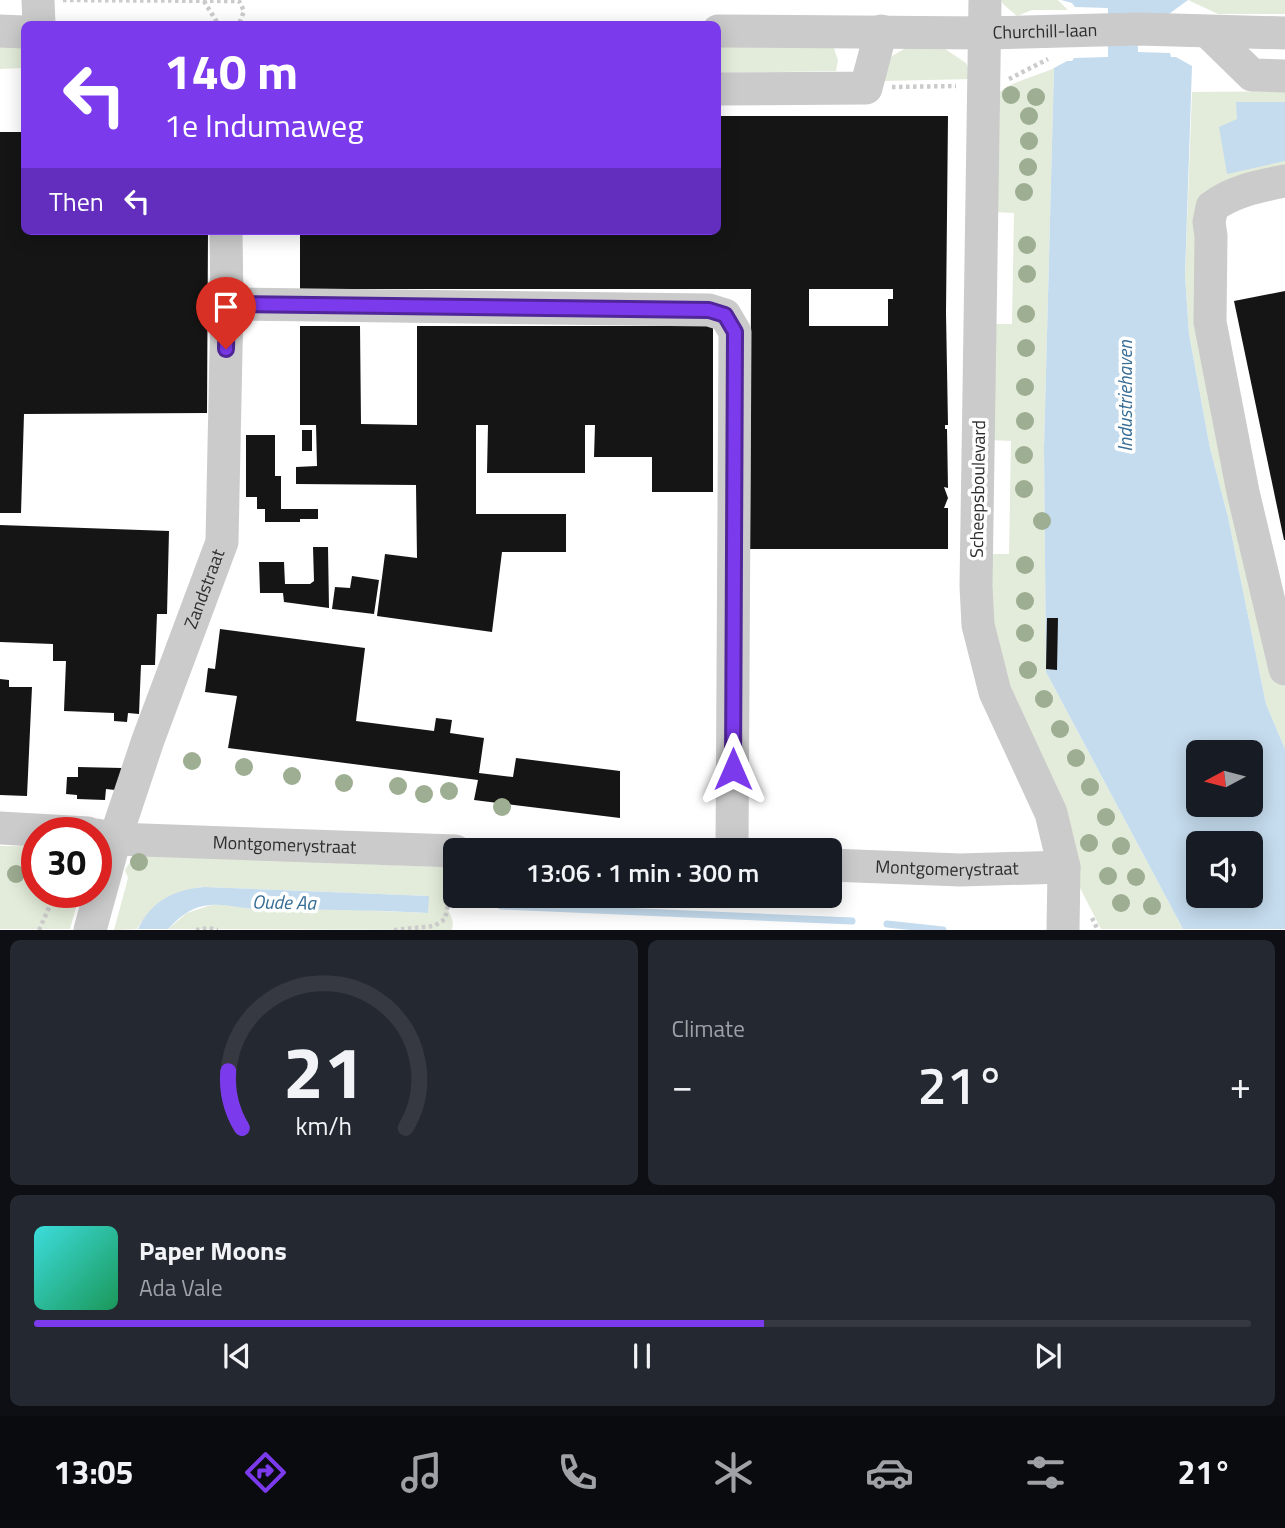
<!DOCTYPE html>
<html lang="en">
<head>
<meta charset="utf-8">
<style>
	body { margin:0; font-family:"Titillium Web",sans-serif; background:#242831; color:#f1f3f6; height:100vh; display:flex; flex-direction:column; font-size:26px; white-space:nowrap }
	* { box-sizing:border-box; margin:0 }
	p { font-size:23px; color:#9ea1a6 }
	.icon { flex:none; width:38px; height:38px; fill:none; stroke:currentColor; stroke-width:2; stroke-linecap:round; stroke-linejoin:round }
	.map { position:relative; height:930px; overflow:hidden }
	.sheet { display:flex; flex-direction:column; gap:10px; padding:10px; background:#0d0f14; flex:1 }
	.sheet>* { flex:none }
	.hud { position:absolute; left:21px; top:21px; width:700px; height:214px; border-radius:10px; box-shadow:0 4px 18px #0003; background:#7c3aed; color:#fff; overflow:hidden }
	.needle { width:46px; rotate:263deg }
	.controls { position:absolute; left:1186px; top:740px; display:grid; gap:14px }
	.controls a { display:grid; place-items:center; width:77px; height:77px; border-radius:10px; background:#171b24; box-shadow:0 4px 18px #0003; font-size:35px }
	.speed { position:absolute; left:21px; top:817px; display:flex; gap:14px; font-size:35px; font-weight:700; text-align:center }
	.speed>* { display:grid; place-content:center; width:91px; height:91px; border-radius:50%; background:#171b24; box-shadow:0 4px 18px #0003; line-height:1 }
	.speed .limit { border:10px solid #d22; background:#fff; color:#111 }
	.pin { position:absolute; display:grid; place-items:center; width:60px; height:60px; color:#fff; margin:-72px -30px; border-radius:50% 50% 50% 0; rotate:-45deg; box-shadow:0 0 7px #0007 }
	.pin .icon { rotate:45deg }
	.me { position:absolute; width:77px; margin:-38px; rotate:0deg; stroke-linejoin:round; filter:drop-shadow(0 0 5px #0008) }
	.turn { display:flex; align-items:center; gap:24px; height:147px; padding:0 28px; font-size:32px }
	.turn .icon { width:91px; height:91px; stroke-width:2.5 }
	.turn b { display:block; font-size:49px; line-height:60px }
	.then { display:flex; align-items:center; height:66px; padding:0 28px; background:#0003; gap:14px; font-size:26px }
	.big { font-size:52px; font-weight:600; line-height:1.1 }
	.sheet .widget { flex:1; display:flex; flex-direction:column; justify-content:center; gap:10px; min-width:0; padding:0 24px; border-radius:10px; background:#242831 }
	.sheet .dial { align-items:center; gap:0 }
	.dial svg { height:182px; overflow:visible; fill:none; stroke:#363941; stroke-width:7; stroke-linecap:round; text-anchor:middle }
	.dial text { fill:#f1f3f6; stroke:none }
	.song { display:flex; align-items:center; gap:21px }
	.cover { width:84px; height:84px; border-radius:10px; background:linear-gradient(135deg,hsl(180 70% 55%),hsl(150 70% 35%)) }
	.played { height:7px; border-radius:4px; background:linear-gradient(90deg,#7c3aed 60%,#363941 60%) }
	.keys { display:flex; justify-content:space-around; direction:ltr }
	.heat { display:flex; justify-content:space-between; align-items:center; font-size:38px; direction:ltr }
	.sheet .tiles { flex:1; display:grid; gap:10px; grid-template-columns:1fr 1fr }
	.widget:last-child { grid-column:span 2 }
	.trip { position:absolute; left:443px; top:838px; width:399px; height:70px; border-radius:10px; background:#171b24; box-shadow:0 4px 18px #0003; font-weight:600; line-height:70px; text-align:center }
	.menu { display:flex; height:112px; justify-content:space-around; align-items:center; background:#090b0e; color:#9ea1a6 }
	.menu .icon { width:49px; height:49px }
	.menu .selected { color:#7c3aed }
	.menu b { font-size:32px; color:#f1f3f6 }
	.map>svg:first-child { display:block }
</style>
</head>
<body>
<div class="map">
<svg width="1285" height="930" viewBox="0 0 1285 930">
	<rect width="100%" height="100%" fill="#fff"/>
	<g fill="#e3ecda">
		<polygon points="1001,0 1058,0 1068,10 1032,10 1017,16 1003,4"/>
		<polygon points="1188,0 1285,0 1285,14 1218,14"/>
		<polygon points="916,42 936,43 966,63 973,79 883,81 879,76 892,56"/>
		<polygon points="718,43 832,43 838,60 836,71 718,73"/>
		<polygon points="0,45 24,45 24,68 0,69"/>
		<path d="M1054,68L1044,447L1046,672L1183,929H1101L1074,876L996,659L987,554H1009L1011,441L989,440L990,324H1012L1014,213L993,212L995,97C1006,82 1036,77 1054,68Z"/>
		<polygon points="1285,91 1285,167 1233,181 1204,331 1285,688 1285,749 1266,704 1228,517 1210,448 1189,334 1185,276 1192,92"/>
		<polygon points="0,846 37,846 37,892 80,893 70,929 0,929"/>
		<path d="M135,855L443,867C446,879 442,892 445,902C448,914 455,917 452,930L168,929L187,913L211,905L226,904L251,909L312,908L428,913V896L204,887C182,889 147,910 137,929L114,930L128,878L125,870Z"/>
	</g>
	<g fill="#c5dcee" fill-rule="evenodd">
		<path d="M1061,0H1188L1169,14H1137L1138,52L1170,53L1171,57H1176L1192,66L1185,276L1189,334L1210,448L1228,517L1266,704L1285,749V929H1183L1046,672L1044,447L1054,68L1067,61H1072L1074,58L1108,57V8L1075,7L1072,3ZM1199,752H1251V805H1199ZM1199,844H1251V896H1199Z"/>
		<polygon points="1236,102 1285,102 1285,161 1227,174 1219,127 1237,119"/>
		<path d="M205,887L429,896L428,913C371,910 314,909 256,909C238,908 222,902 203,906C188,909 178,919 168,929H138C151,901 175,889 205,887Z"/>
	</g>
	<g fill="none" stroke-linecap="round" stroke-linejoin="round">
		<g stroke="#c5dcee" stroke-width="7">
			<polyline points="501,906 852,921"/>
			<polyline points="887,924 943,930"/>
		</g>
	</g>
	<g fill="#151515" fill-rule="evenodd">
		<path d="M718,116H948L946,313L948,425H945V429H947L948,488L944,487L948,498L944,508H948V549H750L751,289H300V231H718ZM809,289H893V299H888V326H809Z"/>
		<polygon points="0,132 24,132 24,231 208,231 207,413 24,414 21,513 0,513"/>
		<polygon points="1285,291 1285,540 1284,540 1234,301"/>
		<polygon points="300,326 360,326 361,424 417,425 417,326 713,326 713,492 652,492 652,457 594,457 595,425 585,425 585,473 487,473 488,425 476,425 476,514 566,514 566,552 502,552 492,632 377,616 385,554 417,558 416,485 296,484 296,467 317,466 316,425 300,425"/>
		<rect x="302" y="430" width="10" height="21"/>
		<polygon points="246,435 275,435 275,476 281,476 281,509 318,509 318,519 300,519 300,522 265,522 265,509 257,509 257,497 246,497"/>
		<polygon points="0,525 169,531 167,614 157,614 155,665 141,665 139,714 128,713 127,722 114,721 114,713 64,711 66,661 53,661 53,644 0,642"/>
		<polygon points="313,547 328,547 329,608 284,602 283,593 260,593 259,562 284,562 285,584 310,584 314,581"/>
		<polygon points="352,576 379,580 374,614 332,609 335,587 350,588"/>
		<polygon points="1047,618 1058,618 1057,670 1046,669"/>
		<polygon points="220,629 365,648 356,721 434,731 436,718 452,720 450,733 484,738 479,773 513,777 516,758 620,771 620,818 474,800 478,780 228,748 237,696 205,692 208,668 215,669"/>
		<polygon points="0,679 9,680 9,687 32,687 27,796 0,795"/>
		<polygon points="78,767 122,768 115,790 106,789 105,800 77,799 77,795 66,794 67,777 78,777"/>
	</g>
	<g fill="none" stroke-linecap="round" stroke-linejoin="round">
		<g stroke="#cbcbcb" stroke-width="4.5" stroke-dasharray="3.5 3.5" stroke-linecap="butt">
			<polyline points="63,0 239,1 244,11 239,24"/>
			<polyline points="204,1 218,24"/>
			<polyline points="1009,79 1048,59"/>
			<polyline points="892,87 956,86"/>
			<polyline points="1092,918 1098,930"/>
			<polyline points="39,930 56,892"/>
			<polyline points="196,930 208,928 218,930"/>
			<polyline points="394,930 434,926 445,919 454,876"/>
		</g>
		<g stroke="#cbcbcb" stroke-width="33">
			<polyline points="38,0 39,24"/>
			<polyline points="985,0 976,586 978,625 995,692 1051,813 1064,867 1063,930"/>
			<polyline points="0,31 24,32"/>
			<path id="s1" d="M718,31L985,33L1138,29L1285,33"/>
			<polyline points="1208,32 1252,75 1285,76"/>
			<polyline points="718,89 866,88 881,31"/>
			<path d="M1285,181C1260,186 1232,191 1212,207L1209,222L1211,236L1210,322L1243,492L1285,669"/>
			<polyline points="227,304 709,310 725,315 735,332 732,850"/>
			<polyline points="0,828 88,833"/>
			<path id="s2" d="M96,835L115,839L455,851"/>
			<path id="s3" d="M830,865L960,870L1064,867"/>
			<path id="s4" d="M90,930L115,839L148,740L222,542L227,304L226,231"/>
		</g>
	</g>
	<g fill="#9eae92">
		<circle cx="1011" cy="95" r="9"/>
		<circle cx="1036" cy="97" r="9"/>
		<circle cx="1029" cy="116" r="9"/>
		<circle cx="1029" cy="141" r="9"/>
		<circle cx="1028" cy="167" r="9"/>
		<circle cx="1024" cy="192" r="9"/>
		<circle cx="1027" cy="245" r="9"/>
		<circle cx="1027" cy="274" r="9"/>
		<circle cx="1026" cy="314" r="9"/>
		<circle cx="1026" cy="348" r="9"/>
		<circle cx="1025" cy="387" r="9"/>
		<circle cx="1025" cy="421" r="9"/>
		<circle cx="1024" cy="455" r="9"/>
		<circle cx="1024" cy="489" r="9"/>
		<circle cx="1042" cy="521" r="9"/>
		<circle cx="1025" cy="565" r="9"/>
		<circle cx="1025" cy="601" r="9"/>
		<circle cx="1025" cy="633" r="9"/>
		<circle cx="1028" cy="670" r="9"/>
		<circle cx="1044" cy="699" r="9"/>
		<circle cx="1060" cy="729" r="9"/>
		<circle cx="1076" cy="758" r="9"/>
		<circle cx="192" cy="761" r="9"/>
		<circle cx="244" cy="767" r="9"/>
		<circle cx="292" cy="776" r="9"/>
		<circle cx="344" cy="783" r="9"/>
		<circle cx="398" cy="786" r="9"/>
		<circle cx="1090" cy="787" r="9"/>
		<circle cx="449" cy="791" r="9"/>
		<circle cx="424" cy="794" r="9"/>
		<circle cx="502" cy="807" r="9"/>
		<circle cx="1106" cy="817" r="9"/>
		<circle cx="1089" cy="843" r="9"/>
		<circle cx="1121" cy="846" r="9"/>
		<circle cx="139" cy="862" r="9"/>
		<circle cx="16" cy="874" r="9"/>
		<circle cx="1108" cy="876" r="9"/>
		<circle cx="1136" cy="877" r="9"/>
		<circle cx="1121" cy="903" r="9"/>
		<circle cx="1152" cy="906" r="9"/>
	</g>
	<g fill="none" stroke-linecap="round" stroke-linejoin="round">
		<g stroke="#51269a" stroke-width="18">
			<polyline id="route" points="226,349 227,304 709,310 725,315 735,332 733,769"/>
		</g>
		<use href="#route" stroke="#7c3aed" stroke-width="12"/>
	</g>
	<g text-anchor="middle" stroke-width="7" stroke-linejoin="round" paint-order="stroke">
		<g font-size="18" fill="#2e2e2e" stroke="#fff">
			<text dy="6" stroke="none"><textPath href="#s1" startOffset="327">Churchill-laan</textPath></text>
			<text transform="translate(978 489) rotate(-89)" y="6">Scheepsboulevard</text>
			<text dy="6" stroke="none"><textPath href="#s4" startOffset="360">Zandstraat</textPath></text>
			<text dy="6" stroke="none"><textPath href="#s2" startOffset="189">Montgomerystraat</textPath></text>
			<text dy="6" stroke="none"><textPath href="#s3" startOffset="117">Montgomerystraat</textPath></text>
		</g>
		<g font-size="19" font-style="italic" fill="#366d95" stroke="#fff">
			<text transform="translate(1125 396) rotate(-90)" y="7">Industriehaven</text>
			<text transform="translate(284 902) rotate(1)" y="7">Oude Aa</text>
		</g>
	</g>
</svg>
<div class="controls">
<a><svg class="needle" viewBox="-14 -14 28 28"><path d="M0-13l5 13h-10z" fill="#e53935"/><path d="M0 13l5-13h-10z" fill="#9ea1a6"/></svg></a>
<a><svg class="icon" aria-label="sound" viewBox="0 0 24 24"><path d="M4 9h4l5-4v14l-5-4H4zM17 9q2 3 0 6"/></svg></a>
</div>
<div class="speed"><div class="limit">30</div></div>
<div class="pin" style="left:226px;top:349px;background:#d93025"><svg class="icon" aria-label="arrive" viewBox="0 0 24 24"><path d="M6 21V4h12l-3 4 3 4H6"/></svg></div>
<svg class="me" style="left:733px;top:769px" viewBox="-20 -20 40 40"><path d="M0-17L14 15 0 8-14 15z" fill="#7c3aed" stroke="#fff" stroke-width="4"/></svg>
<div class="trip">13:06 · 1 min · 300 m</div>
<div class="hud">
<div class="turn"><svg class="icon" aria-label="left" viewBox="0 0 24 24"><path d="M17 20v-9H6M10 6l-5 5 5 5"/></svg><div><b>140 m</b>1e Indumaweg</div></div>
<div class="then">Then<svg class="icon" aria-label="left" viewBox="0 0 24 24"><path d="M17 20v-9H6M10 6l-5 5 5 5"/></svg></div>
</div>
</div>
<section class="sheet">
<div class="tiles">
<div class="widget dial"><svg viewBox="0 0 100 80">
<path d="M14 69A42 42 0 1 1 86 69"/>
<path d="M14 69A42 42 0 0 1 8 44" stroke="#7c3aed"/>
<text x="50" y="56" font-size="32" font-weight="700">21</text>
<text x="50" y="72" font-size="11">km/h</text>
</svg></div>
<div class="widget"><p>Climate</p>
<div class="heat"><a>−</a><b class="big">21°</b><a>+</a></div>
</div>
<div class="widget">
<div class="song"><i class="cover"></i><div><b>Paper Moons</b><p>Ada Vale</p></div></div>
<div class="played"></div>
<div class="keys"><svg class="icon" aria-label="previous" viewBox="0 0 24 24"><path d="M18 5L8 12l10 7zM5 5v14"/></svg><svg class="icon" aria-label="pause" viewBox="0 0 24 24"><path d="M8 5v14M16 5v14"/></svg><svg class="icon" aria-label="next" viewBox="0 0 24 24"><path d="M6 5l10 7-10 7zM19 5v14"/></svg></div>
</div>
</div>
</section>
<nav class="menu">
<b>13:05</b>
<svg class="icon selected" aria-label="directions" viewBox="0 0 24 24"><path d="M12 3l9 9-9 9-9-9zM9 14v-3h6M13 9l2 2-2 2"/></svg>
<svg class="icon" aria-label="music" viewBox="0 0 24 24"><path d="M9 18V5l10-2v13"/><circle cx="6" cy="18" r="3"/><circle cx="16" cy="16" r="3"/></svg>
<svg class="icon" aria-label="phone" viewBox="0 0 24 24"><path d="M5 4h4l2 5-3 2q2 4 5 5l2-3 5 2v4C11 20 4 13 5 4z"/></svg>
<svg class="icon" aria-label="climate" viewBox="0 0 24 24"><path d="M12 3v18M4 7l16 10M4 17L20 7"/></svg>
<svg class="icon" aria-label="car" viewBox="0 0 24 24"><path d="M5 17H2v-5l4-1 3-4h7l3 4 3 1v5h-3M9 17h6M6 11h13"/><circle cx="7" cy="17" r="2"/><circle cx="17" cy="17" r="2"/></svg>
<svg class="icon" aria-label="filters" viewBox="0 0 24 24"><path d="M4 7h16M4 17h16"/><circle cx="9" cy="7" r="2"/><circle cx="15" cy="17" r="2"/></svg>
<b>21°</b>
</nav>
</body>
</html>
